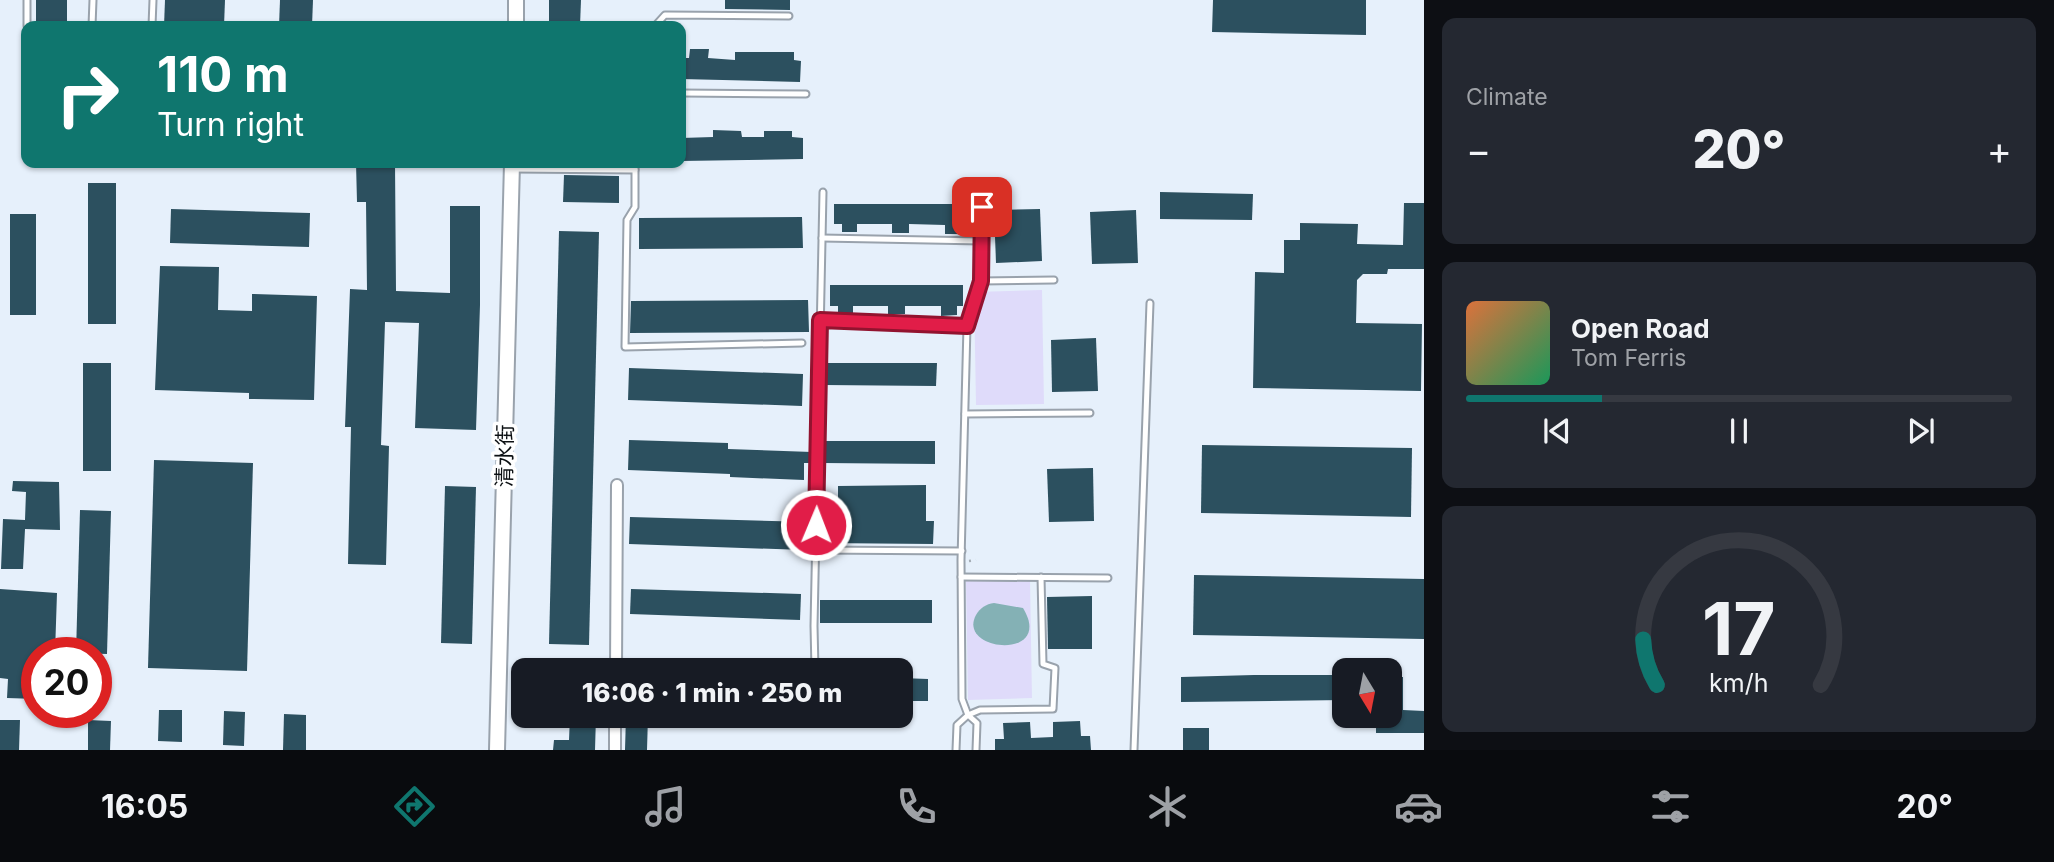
<!DOCTYPE html>
<html lang="en">
<head>
<meta charset="utf-8">
<style>
	body { margin:0; font-family:Inter,"Noto Sans SC",sans-serif; background:#242831; color:#f1f3f6; height:100vh; display:flex; flex-direction:column; font-size:26px; white-space:nowrap }
	* { box-sizing:border-box; margin:0 }
	p { font-size:23px; color:#9ea1a6 }
	.icon { flex:none; width:38px; height:38px; fill:none; stroke:currentColor; stroke-width:2; stroke-linecap:round; stroke-linejoin:round }
	.map { position:relative; flex:1; overflow:hidden }
	.panel { display:flex; flex-direction:column; gap:18px; padding:18px; background:#0d0f14; width:630px }
	.panel>* { flex:none }
	.banner { position:absolute; left:21px; top:21px; width:665px; height:147px; border-radius:14px; box-shadow:0 2px 5px #0004; background:#0f766e; color:#fff; overflow:hidden }
	.needle { width:46px; rotate:170deg }
	.controls { position:absolute; left:1332px; top:658px; display:grid; gap:14px }
	.controls a { display:grid; place-items:center; width:70px; height:70px; border-radius:14px; background:#171b24; box-shadow:0 2px 5px #0004; font-size:35px }
	.speed { position:absolute; left:21px; top:637px; display:flex; gap:14px; font-size:35px; font-weight:700; text-align:center }
	.speed>* { display:grid; place-content:center; width:91px; height:91px; border-radius:50%; background:#171b24; box-shadow:0 2px 5px #0004; line-height:1 }
	.speed .limit { border:10px solid #d22; background:#fff; color:#111 }
	.pin { position:absolute; display:grid; place-items:center; width:60px; height:60px; color:#fff; margin:-30px; border-radius:14px; box-shadow:0 4px 10px #0006 }
	.me { position:absolute; width:77px; margin:-38px; rotate:1deg; stroke-linejoin:round; filter:drop-shadow(0 0 5px #0008) }
	.turn { display:flex; align-items:center; gap:24px; height:147px; padding:0 21px; font-size:32px }
	.turn .icon { width:91px; height:91px; stroke-width:2.5 }
	.turn b { display:block; font-size:49px; line-height:60px }
	.big { font-size:52px; font-weight:800; line-height:1.1 }
	.panel .card { flex:1; display:flex; flex-direction:column; justify-content:center; gap:10px; min-width:0; padding:0 24px; border-radius:14px; background:#242831 }
	.panel .dial { align-items:center; gap:0 }
	.dial svg { height:182px; overflow:visible; fill:none; stroke:#363941; stroke-width:7; stroke-linecap:round; text-anchor:middle }
	.dial text { fill:#f1f3f6; stroke:none }
	.song { display:flex; align-items:center; gap:21px }
	.cover { width:84px; height:84px; border-radius:10px; background:linear-gradient(135deg,hsl(20 70% 55%),hsl(150 70% 35%)) }
	.played { height:7px; border-radius:4px; background:linear-gradient(90deg,#0f766e 25%,#363941 25%) }
	.keys { display:flex; justify-content:space-around; direction:ltr }
	.heat { display:flex; justify-content:space-between; align-items:center; font-size:38px; direction:ltr }
	.trip { position:absolute; left:511px; top:658px; width:402px; height:70px; border-radius:14px; background:#171b24; box-shadow:0 2px 5px #0004; font-weight:800; line-height:70px; text-align:center }
	.tabs { display:flex; height:112px; justify-content:space-around; align-items:center; background:#090b0e; color:#9ea1a6 }
	.tabs .icon { width:49px; height:49px }
	.tabs .selected { color:#0f766e }
	.tabs b { font-size:32px; color:#f1f3f6 }
	main { display:flex; flex:1; min-height:0 }
	.map>svg:first-child { display:block }
</style>
</head>
<body>
<main>
<div class="map">
<svg width="1424" height="750" viewBox="0 0 1424 750">
	<rect width="100%" height="100%" fill="#e6f0fb"/>
	<g fill="#dfdbfa">
		<polygon points="1042,290 1044,404 976,405 974,292"/>
		<polygon points="1030,579 1032,698 968,700 966,581"/>
	</g>
	<path fill="#84b1b5" d="M994,603L1023,608C1055,661 956,652 976,615C980,608 986,604 994,603Z"/>
	<g fill="#2c505f">
		<rect x="36" y="0" width="31" height="26"/>
		<polygon points="165,0 225,0 224,26 164,26"/>
		<polygon points="280,0 313,0 312,26 279,26"/>
		<polygon points="549,0 581,0 580,26 549,26"/>
		<polygon points="725,0 790,0 790,10 725,9"/>
		<polygon points="1213,0 1366,0 1366,35 1212,32"/>
		<polygon points="690,49 709,49 708,58 735,60 735,52 794,52 794,60 801,61 800,82 681,79 681,58 689,58"/>
		<polygon points="713,130 741,131 742,137 764,137 764,131 792,131 792,137 803,138 803,159 681,161 681,138 713,137"/>
		<polygon points="356,163 395,163 396,291 450,293 450,206 480,206 480,305 476,430 415,428 419,323 385,322 381,445 389,446 386,565 348,564 351,427 345,427 350,289 367,290 366,202 357,202"/>
		<polygon points="564,175 619,176 619,203 563,202"/>
		<rect x="88" y="183" width="28" height="141"/>
		<polygon points="1160,192 1253,194 1252,220 1160,219"/>
		<polygon points="1404,203 1424,203 1424,269 1388,269 1387,274 1363,274 1357,280 1356,323 1422,324 1421,391 1253,388 1255,272 1284,273 1284,240 1300,240 1300,223 1358,224 1357,244 1403,245"/>
		<polygon points="834,204 967,204 967,225 961,225 961,234 945,234 945,225 909,224 909,233 892,233 892,224 857,224 857,232 842,232 842,224 834,224"/>
		<polygon points="171,209 310,213 309,247 170,243"/>
		<polygon points="1040,209 1042,261 996,263 994,210"/>
		<polygon points="1136,210 1138,263 1092,264 1090,212"/>
		<rect x="10" y="214" width="26" height="101"/>
		<polygon points="802,217 803,248 639,249 639,218"/>
		<polygon points="559,231 599,232 589,645 549,644"/>
		<polygon points="160,266 219,267 218,310 252,311 252,294 317,296 314,400 249,399 249,393 155,390"/>
		<polygon points="830,285 963,285 963,306 957,306 957,315 941,316 941,306 905,306 905,314 888,314 888,306 853,306 853,313 838,313 838,306 830,306"/>
		<polygon points="808,300 809,332 630,333 631,301"/>
		<polygon points="1096,338 1098,391 1052,392 1051,340"/>
		<rect x="83" y="363" width="28" height="108"/>
		<polygon points="825,363 937,363 936,386 824,385"/>
		<polygon points="629,368 803,374 802,406 628,400"/>
		<polygon points="629,440 728,443 728,449 812,452 812,463 804,463 804,480 730,477 730,474 628,470"/>
		<polygon points="823,441 935,441 935,464 823,463"/>
		<polygon points="1202,445 1412,448 1411,517 1201,513"/>
		<polygon points="154,460 253,463 247,671 148,668"/>
		<polygon points="1093,468 1094,521 1049,522 1047,469"/>
		<polygon points="13,481 59,482 60,530 25,529 23,569 1,569 3,519 25,520 26,492 12,491"/>
		<polygon points="926,485 926,521 934,521 933,544 821,543 822,521 838,521 838,486"/>
		<polygon points="445,486 476,487 472,644 441,643"/>
		<polygon points="80,510 111,511 107,654 76,653"/>
		<polygon points="630,517 811,522 810,543 804,543 804,550 629,544"/>
		<polygon points="1194,575 1424,579 1424,639 1193,635"/>
		<polygon points="0,589 57,593 55,653 37,653 37,699 7,698 8,679 0,678"/>
		<polygon points="631,589 801,594 800,620 630,614"/>
		<polygon points="1092,596 1092,649 1048,649 1047,597"/>
		<rect x="820" y="600" width="112" height="23"/>
		<polygon points="1254,675 1344,675 1344,700 1181,702 1181,677"/>
		<polygon points="1390,677 1403,677 1403,710 1424,711 1424,733 1376,733 1376,716 1390,716"/>
		<polygon points="901,678 928,679 928,701 901,701"/>
		<polygon points="159,710 182,710 182,742 158,741"/>
		<polygon points="224,711 245,712 244,746 223,745"/>
		<polygon points="284,714 306,715 306,750 283,750"/>
		<polygon points="570,716 596,716 595,750 553,750 554,740 569,740"/>
		<polygon points="626,716 648,716 647,750 625,750"/>
		<polygon points="0,720 20,720 19,750 0,750"/>
		<polygon points="88,720 111,721 110,750 88,750"/>
		<polygon points="1080,721 1081,736 1090,736 1091,750 995,750 995,739 1004,739 1003,723 1030,722 1031,738 1053,737 1053,722"/>
		<rect x="1183" y="728" width="26" height="22"/>
	</g>
	<g fill="none" stroke-linecap="round" stroke-linejoin="round">
		<g stroke="#99a2ac" stroke-width="9">
			<g id="service">
				<polyline points="27,26 27,0"/>
				<polyline points="92,26 93,0"/>
				<polyline points="152,26 153,0"/>
				<polyline points="655,26 665,15 789,16"/>
				<polyline points="681,93 806,94"/>
				<polyline points="26,119 26,80"/>
				<polyline points="635,163 635,207 627,220 625,347 802,343"/>
				<polyline points="512,169 635,170"/>
				<polyline points="822,238 982,241"/>
				<polyline points="981,281 1054,280"/>
				<polyline points="820,320 967,326"/>
				<polyline points="965,414 1090,413"/>
				<polyline points="816,550 962,551"/>
				<polyline points="961,577 1108,578"/>
				<polyline points="815,670 814,626 823,192"/>
				<polyline points="815,718 815,716"/>
				<polyline points="956,750 957,725 968,715 980,710 1053,709 1055,668 1043,664 1041,577"/>
				<polyline points="976,750 977,723 968,715 962,699 961,560 967,326 981,281 982,207"/>
				<polyline points="1134,750 1150,303"/>
			</g>
		</g>
		<g stroke="#99a2ac" stroke-width="14">
			<g id="minor">
				<polyline points="616,670 617,485"/>
				<polyline points="615,750 615,716"/>
			</g>
		</g>
		<g stroke="#99a2ac" stroke-width="18">
			<g id="tertiary">
				<polyline points="516,26 516,0"/>
				<polyline points="497,750 512,163"/>
			</g>
		</g>
		<polyline stroke="#a5adb5" stroke-width="2.5" stroke-dasharray="2 5" stroke-linecap="butt" points="969,561 976,560"/>
		<use href="#service" stroke="#fff" stroke-width="5"/>
		<use href="#minor" stroke="#fff" stroke-width="10"/>
		<use href="#tertiary" stroke="#fff" stroke-width="14"/>
	</g>
	<g fill="none" stroke-linecap="round" stroke-linejoin="round">
		<g stroke="#92132f" stroke-width="18">
			<polyline id="route" points="816,525 820,320 967,326 981,281 982,207"/>
		</g>
		<use href="#route" stroke="#e11d48" stroke-width="12"/>
	</g>
	<g text-anchor="middle" stroke-width="7" stroke-linejoin="round" paint-order="stroke">
		<g font-size="21" fill="#0c1013" stroke="#fff">
			<text transform="translate(505 456) rotate(-89)" y="7">清水街</text>
		</g>
	</g>
</svg>
<div class="controls">
<a><svg class="needle" viewBox="-14 -14 28 28"><path d="M0-13l5 13h-10z" fill="#e53935"/><path d="M0 13l5-13h-10z" fill="#9ea1a6"/></svg></a>
</div>
<div class="speed"><div class="limit">20</div></div>
<div class="pin" style="left:982px;top:207px;background:#d93025"><svg class="icon" aria-label="arrive" viewBox="0 0 24 24"><path d="M6 21V4h12l-3 4 3 4H6"/></svg></div>
<svg class="me" style="left:816px;top:525px" viewBox="-20 -20 40 40"><circle r="17" fill="#e11d48" stroke="#fff" stroke-width="3"/><path d="M0-11L8 9 0 5-8 9z" fill="#fff"/></svg>
<div class="trip">16:06 · 1 min · 250 m</div>
<div class="banner">
<div class="turn"><svg class="icon" aria-label="right" viewBox="0 0 24 24"><path d="M7 20v-9h11M14 6l5 5-5 5"/></svg><div><b>110 m</b>Turn right</div></div>
</div>
</div>
<section class="panel">
<div class="card"><p>Climate</p>
<div class="heat"><a>−</a><b class="big">20°</b><a>+</a></div>
</div>
<div class="card">
<div class="song"><i class="cover"></i><div><b>Open Road</b><p>Tom Ferris</p></div></div>
<div class="played"></div>
<div class="keys"><svg class="icon" aria-label="previous" viewBox="0 0 24 24"><path d="M18 5L8 12l10 7zM5 5v14"/></svg><svg class="icon" aria-label="pause" viewBox="0 0 24 24"><path d="M8 5v14M16 5v14"/></svg><svg class="icon" aria-label="next" viewBox="0 0 24 24"><path d="M6 5l10 7-10 7zM19 5v14"/></svg></div>
</div>
<div class="card dial"><svg viewBox="0 0 100 80">
<path d="M14 69A42 42 0 1 1 86 69"/>
<path d="M14 69A42 42 0 0 1 8 49" stroke="#0f766e"/>
<text x="50" y="56" font-size="32" font-weight="700">17</text>
<text x="50" y="72" font-size="11">km/h</text>
</svg></div>
</section>
</main>
<nav class="tabs">
<b>16:05</b>
<svg class="icon selected" aria-label="directions" viewBox="0 0 24 24"><path d="M12 3l9 9-9 9-9-9zM9 14v-3h6M13 9l2 2-2 2"/></svg>
<svg class="icon" aria-label="music" viewBox="0 0 24 24"><path d="M9 18V5l10-2v13"/><circle cx="6" cy="18" r="3"/><circle cx="16" cy="16" r="3"/></svg>
<svg class="icon" aria-label="phone" viewBox="0 0 24 24"><path d="M5 4h4l2 5-3 2q2 4 5 5l2-3 5 2v4C11 20 4 13 5 4z"/></svg>
<svg class="icon" aria-label="climate" viewBox="0 0 24 24"><path d="M12 3v18M4 7l16 10M4 17L20 7"/></svg>
<svg class="icon" aria-label="car" viewBox="0 0 24 24"><path d="M5 17H2v-5l4-1 3-4h7l3 4 3 1v5h-3M9 17h6M6 11h13"/><circle cx="7" cy="17" r="2"/><circle cx="17" cy="17" r="2"/></svg>
<svg class="icon" aria-label="filters" viewBox="0 0 24 24"><path d="M4 7h16M4 17h16"/><circle cx="9" cy="7" r="2"/><circle cx="15" cy="17" r="2"/></svg>
<b>20°</b>
</nav>
</body>
</html>
